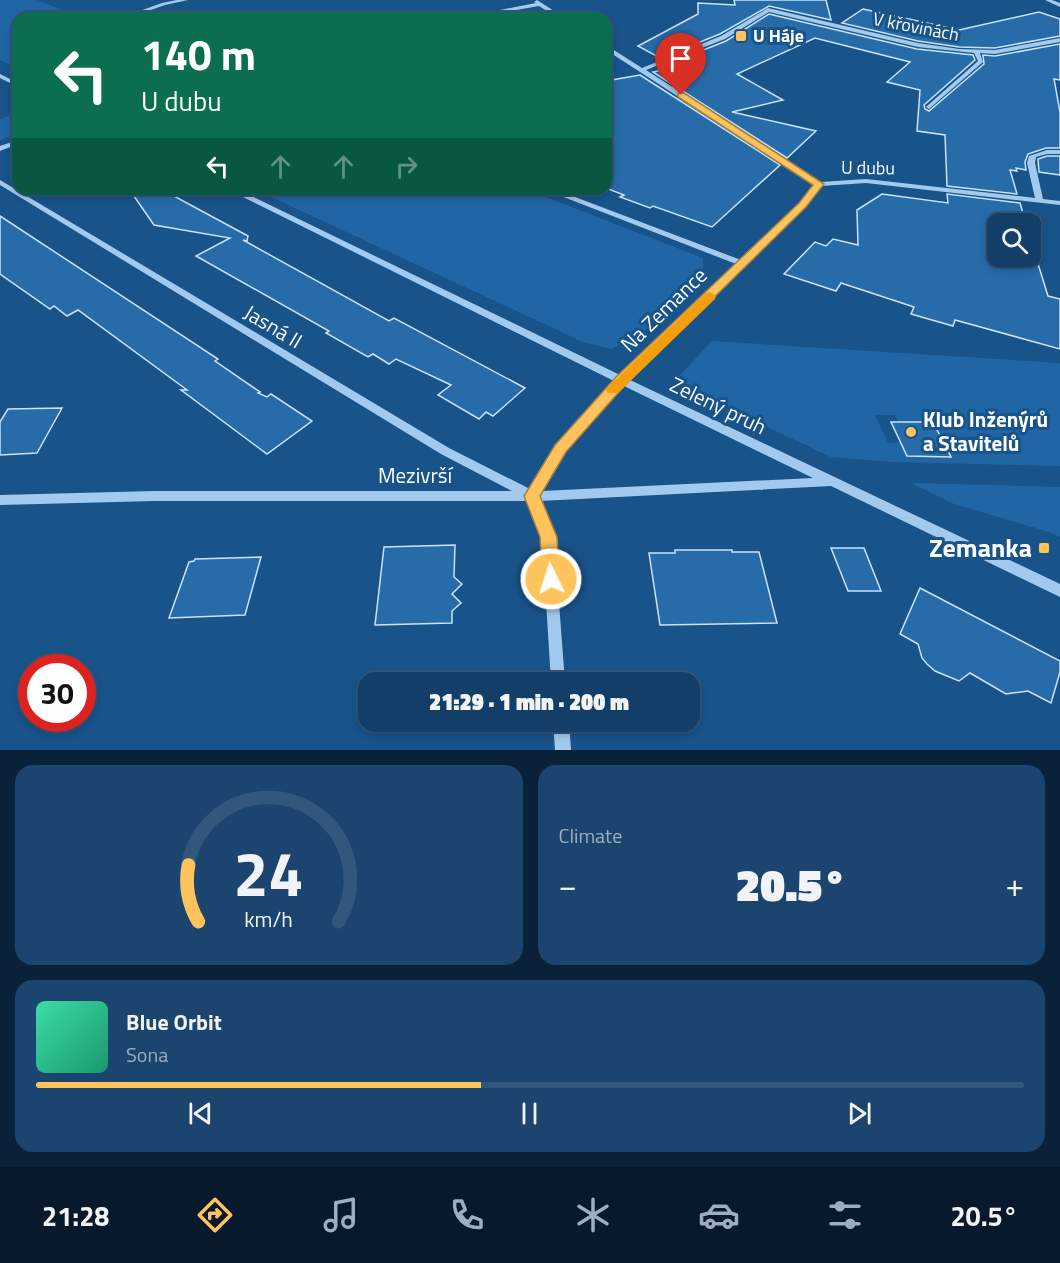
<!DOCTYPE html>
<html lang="en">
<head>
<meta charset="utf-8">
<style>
	body { margin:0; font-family:"Titillium Web",sans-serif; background:#1b456e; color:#f1f3f6; height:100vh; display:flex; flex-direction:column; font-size:22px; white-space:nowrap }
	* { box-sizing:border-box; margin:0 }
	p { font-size:20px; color:#9caec0 }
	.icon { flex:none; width:33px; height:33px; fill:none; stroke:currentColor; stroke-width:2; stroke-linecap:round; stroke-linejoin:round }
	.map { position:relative; height:750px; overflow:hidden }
	.drawer { display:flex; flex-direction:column; gap:15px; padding:15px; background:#0a2239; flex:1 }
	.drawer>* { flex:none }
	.hud { position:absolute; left:12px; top:12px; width:600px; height:183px; border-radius:18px; box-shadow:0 3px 9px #0003,0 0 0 2px #31577c; background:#0b6e4f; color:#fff; overflow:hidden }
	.tools { position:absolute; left:987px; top:213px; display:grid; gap:12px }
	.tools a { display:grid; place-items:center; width:54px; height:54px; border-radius:12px; background:#123e68; box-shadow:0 3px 9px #0003,0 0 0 2px #31577c; font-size:30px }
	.speed { position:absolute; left:18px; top:654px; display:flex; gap:12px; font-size:30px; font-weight:700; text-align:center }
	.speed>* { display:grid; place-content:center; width:78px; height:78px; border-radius:50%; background:#123e68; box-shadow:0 3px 9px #0003,0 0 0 2px #31577c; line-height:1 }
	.speed .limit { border:9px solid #d22; background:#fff; color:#111 }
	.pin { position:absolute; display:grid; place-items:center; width:51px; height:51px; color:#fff; margin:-62px -26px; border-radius:50% 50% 50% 0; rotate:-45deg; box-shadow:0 0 6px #0007 }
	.pin .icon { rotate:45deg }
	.me { position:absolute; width:66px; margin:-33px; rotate:356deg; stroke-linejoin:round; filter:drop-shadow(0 0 4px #0008) }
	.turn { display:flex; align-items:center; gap:21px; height:126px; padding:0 30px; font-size:27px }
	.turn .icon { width:78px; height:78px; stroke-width:2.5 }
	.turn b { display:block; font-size:42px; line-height:51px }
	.lanes { display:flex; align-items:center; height:57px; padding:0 30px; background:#0003; justify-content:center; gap:30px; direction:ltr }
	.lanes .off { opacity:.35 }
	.big { font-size:45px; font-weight:800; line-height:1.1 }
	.drawer .card { flex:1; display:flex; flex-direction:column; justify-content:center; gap:9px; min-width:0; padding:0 21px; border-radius:18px; background:#1b456e }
	.drawer .dial { align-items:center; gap:0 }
	.dial svg { height:156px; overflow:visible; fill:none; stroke:#31577c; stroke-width:7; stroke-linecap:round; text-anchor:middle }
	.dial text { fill:#f1f3f6; stroke:none }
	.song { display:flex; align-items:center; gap:18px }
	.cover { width:72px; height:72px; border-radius:9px; background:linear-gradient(135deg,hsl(160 70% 55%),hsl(160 70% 35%)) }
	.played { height:6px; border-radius:3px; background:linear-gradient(90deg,#ffc35e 45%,#31577c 45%) }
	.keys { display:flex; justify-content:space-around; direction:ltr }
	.heat { display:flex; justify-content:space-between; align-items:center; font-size:33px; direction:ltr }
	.drawer .tiles { flex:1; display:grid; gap:15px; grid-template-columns:1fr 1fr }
	.card:last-child { grid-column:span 2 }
	.trip { position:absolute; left:358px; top:672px; width:342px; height:60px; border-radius:18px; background:#123e68; box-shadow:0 3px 9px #0003,0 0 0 2px #31577c; font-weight:800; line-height:60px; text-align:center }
	.tabs { display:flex; height:96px; justify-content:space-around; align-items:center; background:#07192a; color:#9caec0 }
	.tabs .icon { width:42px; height:42px }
	.tabs .selected { color:#ffc35e }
	.tabs b { font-size:27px; color:#f1f3f6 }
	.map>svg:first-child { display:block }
</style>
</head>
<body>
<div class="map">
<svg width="1060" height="750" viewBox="0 0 1060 750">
	<rect width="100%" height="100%" fill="#18538a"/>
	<g fill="#2166a4" fill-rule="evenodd">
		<polygon points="0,0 37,0 82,18 18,18 18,69 0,60"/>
		<polygon points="18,113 18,133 0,140 0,119"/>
		<polygon points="254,189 525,189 703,258 703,274 639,336 611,349 583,342"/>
		<path d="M712,341L1060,363V466L893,462L831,457L691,391L679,376ZM875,415H895L899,422H933L951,457L907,456L900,442L888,443Z"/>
		<polygon points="911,483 1060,487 1060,537 1046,531 954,504"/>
	</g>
	<g fill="#276ba9" stroke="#c8e3fa" stroke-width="1.5">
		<polygon points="734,0 826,0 831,20 769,6 720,34 660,58 638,46 698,14 698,3 735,5"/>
		<polygon points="863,9 959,30 1039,12 1060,19 1060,36 995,48 959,47 918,41 842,23"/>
		<polygon points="769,14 917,49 973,55 975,60 924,105 925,109 929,111 984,64 983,55 995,56 1060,44 1060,80 1054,79 1060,112 1060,148 1046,148 1028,154 1025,162 1026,170 1016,168 1017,171 1010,170 1017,194 947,186 945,135 917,131 920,90 887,82 910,62 815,38 737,74 783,100 732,112 816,131 787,158 653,72 675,67 668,64 726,41"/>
		<polygon points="640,75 780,165 712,227 653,206 650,208 620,197 624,195 606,188 606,81"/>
		<polygon points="1047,156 1060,156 1060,175 1039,172 1038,159"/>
		<polygon points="129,189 161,189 248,236 247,241 243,240 389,321 394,318 525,388 493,416 486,412 479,419 438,395 451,385 396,359 389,364 373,354 368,357 326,333 329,331 196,256 230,238 154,225"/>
		<polygon points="882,194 948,203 947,194 1020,203 1026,224 998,224 998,256 1030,256 1030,238 1048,296 1060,299 1060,349 955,320 953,326 911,314 914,307 841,283 836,291 784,274 815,242 826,246 833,239 858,245 857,210"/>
		<polygon points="0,216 218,359 215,361 260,392 258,393 267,397 271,394 312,421 267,454 181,390 187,390 78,310 67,316 54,306 50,309 0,274"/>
		<polygon points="62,408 37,453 0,455 0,422 8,409"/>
		<polygon points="891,422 933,422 951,457 907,456"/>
		<polygon points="455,545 454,577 462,584 452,594 461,603 452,611 452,623 375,625 384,547"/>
		<polygon points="831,548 864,548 881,591 848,591"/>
		<polygon points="675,550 732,550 732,552 759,552 777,623 660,625 649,553 675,553"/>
		<polygon points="261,557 245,615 169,618 189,562 194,561 195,559"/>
		<polygon points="920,588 1060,661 1060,672 1051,703 1028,691 1006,694 970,673 959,681 935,671 927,664 922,658 918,644 900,634"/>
	</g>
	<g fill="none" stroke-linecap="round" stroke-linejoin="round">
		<g fill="#a2caee" fill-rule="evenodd">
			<polygon points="177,0 188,0 165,5 128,18 120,18 162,3"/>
			<polygon points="537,0 565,18 558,18 539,6 470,18 458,18 536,3 534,2"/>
			<polygon points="1045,0 1052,0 1060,3 1060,7"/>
			<path d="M768,8L918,43L959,49L995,50L1060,38V42L995,54L980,53L983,62L929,109L926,107L927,106L978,61L974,53L918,47L769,12L725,39L646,70L821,182L866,179L1035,198L1027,163L1029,156L1047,150H1060V154H1047L1036,157L1035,163L1043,199L1060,201V205L866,183L821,186L806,207L628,379L1060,584V597L831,486L540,501L554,537L565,682H551L542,537L528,501H154L0,505V495L154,491H512L441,454L0,185V180L449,448L530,489L557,445L614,381L227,189H237L620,375L736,264L543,189H554L741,260L800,203L815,185L606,50V45L642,68L721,36ZM622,385L813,478L542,491L565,451Z"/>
			<polygon points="0,74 18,83 18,87 0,78"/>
			<polygon points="18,140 18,144 0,151 0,146"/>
			<polygon points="553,722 569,722 571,750 555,750"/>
		</g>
	</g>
	<polygon fill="#ffc35e" stroke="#a67f3d" stroke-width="1.5" points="678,93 684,93 824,184 806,207 626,384 566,452 540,496 557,537 560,579 557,584 551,586 545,584 542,579 540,537 524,496 555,445 616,377 799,203 813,185 678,97"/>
	<polygon fill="#f59e0b" points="710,292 716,296 715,299 618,393 608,393 606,390 608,387 706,293"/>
	<g fill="#ffc35e" stroke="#18538a" stroke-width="2">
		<rect x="735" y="30" width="12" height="12" rx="3"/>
		<circle cx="911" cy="432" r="6"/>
		<rect x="1038" y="542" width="12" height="12" rx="3"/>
	</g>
	<g text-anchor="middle" stroke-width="6" stroke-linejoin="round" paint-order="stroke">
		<g font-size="18" fill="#fff" stroke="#18538a">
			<text transform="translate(916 27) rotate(11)" y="6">V křovinách</text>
			<text transform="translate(868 168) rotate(1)" y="6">U dubu</text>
		</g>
		<g font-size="18" font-weight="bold" fill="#fff" stroke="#18538a" text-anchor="start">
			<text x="753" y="42">U Háje</text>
		</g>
		<g font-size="21" fill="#fff" stroke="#18538a">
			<text transform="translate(664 310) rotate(-44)" y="7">Na Zemance</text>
			<text transform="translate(273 327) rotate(31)" y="7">Jasná II</text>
			<text transform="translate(718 406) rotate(26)" y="7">Zelený pruh</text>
			<text x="415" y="483">Mezivrší</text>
		</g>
		<g font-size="21" font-weight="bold" fill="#fff" stroke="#18538a" text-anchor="start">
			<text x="923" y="427">Klub Inženýrů<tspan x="923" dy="24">a Stavitelů</tspan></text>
		</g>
		<g font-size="26" font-weight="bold" fill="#fff" stroke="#18538a" text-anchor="end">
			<text x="1032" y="557">Zemanka</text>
		</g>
	</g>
</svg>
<div class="tools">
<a><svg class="icon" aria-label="search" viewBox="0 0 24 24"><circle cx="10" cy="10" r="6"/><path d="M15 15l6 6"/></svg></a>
</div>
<div class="speed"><div class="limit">30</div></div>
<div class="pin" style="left:681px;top:95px;background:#d93025"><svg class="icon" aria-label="arrive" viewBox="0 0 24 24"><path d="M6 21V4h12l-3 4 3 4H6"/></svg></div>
<svg class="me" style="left:551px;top:579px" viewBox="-20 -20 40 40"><circle r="17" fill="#ffc35e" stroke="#fff" stroke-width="3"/><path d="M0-11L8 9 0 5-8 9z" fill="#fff"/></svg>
<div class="trip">21:29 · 1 min · 200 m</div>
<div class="hud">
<div class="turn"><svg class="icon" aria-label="left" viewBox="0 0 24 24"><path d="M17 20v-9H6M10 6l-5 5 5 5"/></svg><div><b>140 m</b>U dubu</div></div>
<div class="lanes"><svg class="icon" aria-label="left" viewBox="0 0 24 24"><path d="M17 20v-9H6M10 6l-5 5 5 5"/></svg><svg class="icon off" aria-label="ahead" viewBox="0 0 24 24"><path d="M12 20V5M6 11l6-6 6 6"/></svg><svg class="icon off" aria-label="ahead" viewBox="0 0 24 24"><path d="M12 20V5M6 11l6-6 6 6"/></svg><svg class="icon off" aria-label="right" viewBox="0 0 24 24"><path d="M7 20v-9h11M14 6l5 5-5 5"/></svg></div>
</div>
</div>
<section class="drawer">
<div class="tiles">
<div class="card dial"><svg viewBox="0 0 100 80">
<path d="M14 69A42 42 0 1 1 86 69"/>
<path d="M14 69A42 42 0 0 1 9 40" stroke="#ffc35e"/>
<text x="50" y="56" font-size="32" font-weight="700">24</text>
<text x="50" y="72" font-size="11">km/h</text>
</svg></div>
<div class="card"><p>Climate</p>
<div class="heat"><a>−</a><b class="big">20.5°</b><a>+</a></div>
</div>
<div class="card">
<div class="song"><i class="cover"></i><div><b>Blue Orbit</b><p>Sona</p></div></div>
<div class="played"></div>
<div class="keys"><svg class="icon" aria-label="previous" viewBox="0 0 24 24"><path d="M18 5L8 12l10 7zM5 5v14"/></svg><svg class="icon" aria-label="pause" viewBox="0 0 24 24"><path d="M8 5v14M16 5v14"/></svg><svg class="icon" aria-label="next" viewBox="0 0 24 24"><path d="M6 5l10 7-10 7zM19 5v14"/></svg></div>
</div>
</div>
</section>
<nav class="tabs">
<b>21:28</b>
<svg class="icon selected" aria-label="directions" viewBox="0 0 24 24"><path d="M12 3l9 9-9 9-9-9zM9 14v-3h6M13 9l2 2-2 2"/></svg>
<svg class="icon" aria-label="music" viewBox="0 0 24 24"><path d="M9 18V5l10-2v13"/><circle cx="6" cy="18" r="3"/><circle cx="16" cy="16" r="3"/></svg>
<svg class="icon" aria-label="phone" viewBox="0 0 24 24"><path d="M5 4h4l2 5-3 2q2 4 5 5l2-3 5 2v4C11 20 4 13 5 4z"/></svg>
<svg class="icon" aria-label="climate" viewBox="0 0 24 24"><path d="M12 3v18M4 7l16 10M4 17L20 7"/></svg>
<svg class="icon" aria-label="car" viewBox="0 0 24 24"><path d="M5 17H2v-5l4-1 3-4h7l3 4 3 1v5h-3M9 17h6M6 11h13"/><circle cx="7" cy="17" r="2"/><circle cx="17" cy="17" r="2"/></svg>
<svg class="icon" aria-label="filters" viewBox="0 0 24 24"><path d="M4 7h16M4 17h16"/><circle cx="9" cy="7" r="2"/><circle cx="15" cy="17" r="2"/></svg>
<b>20.5°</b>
</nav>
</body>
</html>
